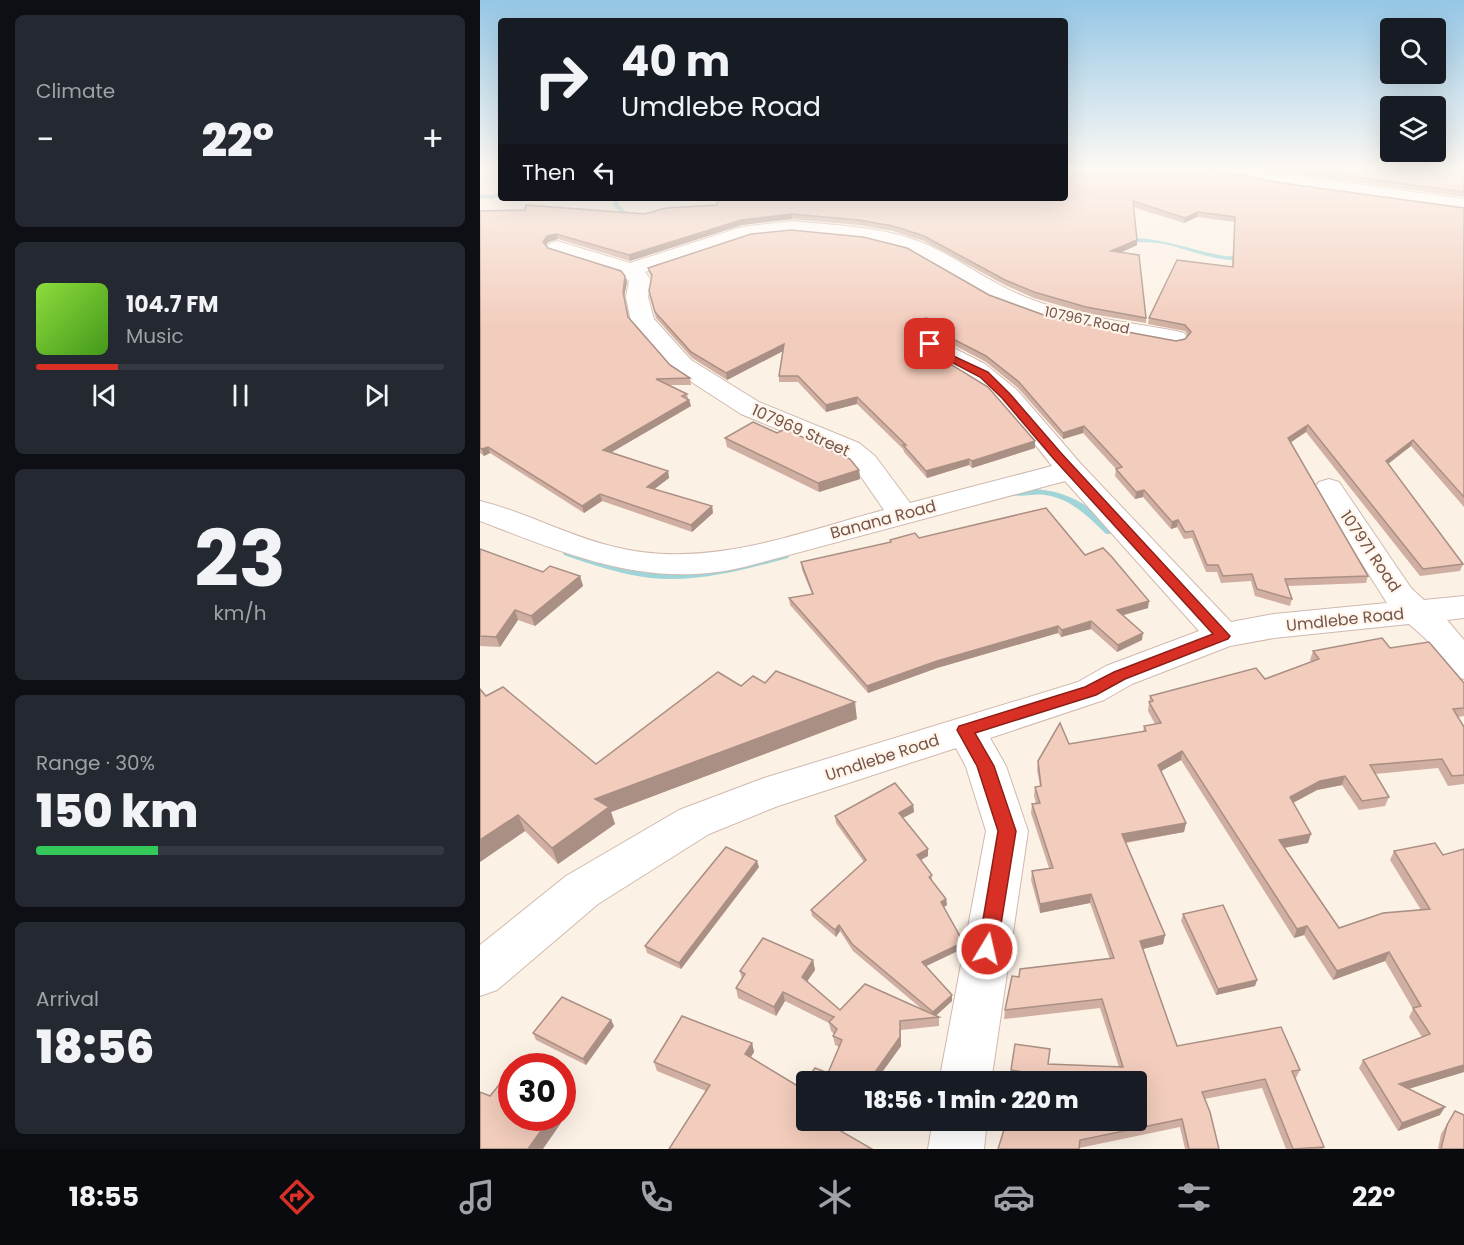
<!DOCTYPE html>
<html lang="en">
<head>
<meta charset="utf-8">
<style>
	body { margin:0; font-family:Poppins,sans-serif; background:#242831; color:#f1f3f6; height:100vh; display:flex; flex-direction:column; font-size:22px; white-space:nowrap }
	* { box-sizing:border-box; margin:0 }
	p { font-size:20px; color:#9ea1a6 }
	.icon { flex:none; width:33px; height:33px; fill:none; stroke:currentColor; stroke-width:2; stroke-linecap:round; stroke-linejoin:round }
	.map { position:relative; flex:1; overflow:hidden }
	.drawer { display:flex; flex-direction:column; gap:15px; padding:15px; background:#0d0f14; width:480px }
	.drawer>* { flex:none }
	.top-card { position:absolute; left:18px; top:18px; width:570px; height:183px; border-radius:6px; box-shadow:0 6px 24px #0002; background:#171b24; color:#f1f3f6; overflow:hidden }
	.fabs { position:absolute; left:900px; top:18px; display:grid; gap:12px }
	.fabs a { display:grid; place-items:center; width:66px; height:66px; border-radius:6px; background:#171b24; box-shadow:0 6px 24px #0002; font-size:30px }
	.speed { position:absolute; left:18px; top:1053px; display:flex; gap:12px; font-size:30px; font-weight:700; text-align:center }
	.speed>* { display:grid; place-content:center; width:78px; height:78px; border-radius:50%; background:#171b24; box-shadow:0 6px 24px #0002; line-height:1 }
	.speed .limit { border:9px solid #d22; background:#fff; color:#111 }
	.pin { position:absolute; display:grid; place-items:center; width:51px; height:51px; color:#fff; margin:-26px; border-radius:12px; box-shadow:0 3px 9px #0006 }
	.me { position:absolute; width:66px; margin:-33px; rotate:9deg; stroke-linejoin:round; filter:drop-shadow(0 0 4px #0008) }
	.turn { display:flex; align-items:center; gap:21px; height:126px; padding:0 24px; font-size:27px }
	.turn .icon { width:78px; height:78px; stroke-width:2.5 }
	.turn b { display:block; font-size:42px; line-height:51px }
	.then { display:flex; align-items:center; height:57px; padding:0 24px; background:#0003; gap:12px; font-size:22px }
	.big { font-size:45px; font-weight:800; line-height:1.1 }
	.drawer .widget { flex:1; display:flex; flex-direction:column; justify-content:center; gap:9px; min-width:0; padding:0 21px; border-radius:9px; background:#242831 }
	.drawer .dial { align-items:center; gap:0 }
	.dial b { font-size:78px; line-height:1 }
	.song { display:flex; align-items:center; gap:18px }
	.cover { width:72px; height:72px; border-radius:9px; background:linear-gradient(135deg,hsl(90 70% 55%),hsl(100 70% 35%)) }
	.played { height:6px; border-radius:3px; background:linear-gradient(90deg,#d93025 20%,#363941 20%) }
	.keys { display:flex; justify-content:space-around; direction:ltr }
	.heat { display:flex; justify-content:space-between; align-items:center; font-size:33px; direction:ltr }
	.charge { height:9px; border-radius:4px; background:linear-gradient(90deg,#34c759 30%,#363941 0) }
	.trip { position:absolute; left:316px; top:1071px; width:351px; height:60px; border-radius:6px; background:#171b24; box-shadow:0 6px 24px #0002; font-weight:800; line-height:60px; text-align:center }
	.tab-bar { display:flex; height:96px; justify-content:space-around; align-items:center; background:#090b0e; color:#9ea1a6 }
	.tab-bar .icon { width:42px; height:42px }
	.tab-bar .active { color:#d93025 }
	.tab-bar b { font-size:27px; color:#f1f3f6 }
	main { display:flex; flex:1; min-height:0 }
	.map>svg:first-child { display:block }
</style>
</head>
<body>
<main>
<section class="drawer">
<div class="widget"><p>Climate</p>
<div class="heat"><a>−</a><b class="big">22°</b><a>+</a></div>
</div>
<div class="widget">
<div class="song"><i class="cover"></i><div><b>104.7 FM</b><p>Music</p></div></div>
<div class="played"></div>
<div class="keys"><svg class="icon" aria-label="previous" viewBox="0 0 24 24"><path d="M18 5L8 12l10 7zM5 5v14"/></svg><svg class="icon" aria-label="pause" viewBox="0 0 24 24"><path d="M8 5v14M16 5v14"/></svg><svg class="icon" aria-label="next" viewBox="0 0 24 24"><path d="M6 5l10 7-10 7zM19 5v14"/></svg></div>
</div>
<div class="widget dial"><b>23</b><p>km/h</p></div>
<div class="widget"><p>Range · 30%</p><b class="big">150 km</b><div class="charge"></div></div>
<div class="widget"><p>Arrival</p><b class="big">18:56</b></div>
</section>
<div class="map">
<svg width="984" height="1149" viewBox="0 0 984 1149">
	<rect width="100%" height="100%" fill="#fcf1e5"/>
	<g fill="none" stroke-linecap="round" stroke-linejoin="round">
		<g fill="#9fd5d8" fill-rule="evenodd">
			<polygon points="21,192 21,196 13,199 0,198 0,194 12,195"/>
			<polygon points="132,198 138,198 139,205 154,220 154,222 150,222 134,206"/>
			<path d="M643,239C679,235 710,251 745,256C753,257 761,254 768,257C747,268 702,246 678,243C667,242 656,242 645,242L643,241Z"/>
			<path d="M549,489C585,489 612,505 635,532L634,534H626C609,517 590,498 565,495C554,493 537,499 528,493L533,490Z"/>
			<path d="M88,550C107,555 126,563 145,567C200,578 251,566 304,553L309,556L308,558C263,570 217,583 170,578C140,574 112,565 84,555L83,553L84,551Z"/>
		</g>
		<g stroke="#d0b9ae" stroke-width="2">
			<g id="minor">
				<polygon points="728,169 764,169 984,199 984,211 795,185 737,174 731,173"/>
				<path d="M312,221C353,225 405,227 443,243C481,259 513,286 553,300C598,317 648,322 696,331L704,333L708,338L704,343L696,345L572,322L510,299L428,251L384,240L312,233L271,237L165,272L171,280L168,297L174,319L211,360L279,402L379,443L395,456L430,503L572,466C552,441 533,414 509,392C483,368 450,367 435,333L439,328L447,326L455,328L466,344L505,364L537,390L601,464L751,622L794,614L907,603L834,488L839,482L849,479L859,482L931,588L944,600L984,596V618L967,620L984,640V679L971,675L946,639L929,624L794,638L750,646L652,684L624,700L510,738L526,766L548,831L511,1082H459L506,831L486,767L476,748L298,806L229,834L118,904L17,990L0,996V945L86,876L199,810L284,778L598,682L626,666L719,631L585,481L268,566C171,591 89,555 0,521V501C46,512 88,536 135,547C226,570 317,533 404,510L375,468L359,455L261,414L193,370L151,321L146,297L149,281L143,275L70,251L67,247L70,243L77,241L150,263L262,227Z"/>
				<polygon points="453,1120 507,1120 504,1149 448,1149"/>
			</g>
		</g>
		<use href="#minor" fill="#fff" fill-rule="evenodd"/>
	</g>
	<g fill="#d0afa2">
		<polygon points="780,169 984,169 984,197"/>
		<polygon points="730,170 795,182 984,208 984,507 931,446 908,464 983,564 980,571 940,576 826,432 810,442 888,576 886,583 808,586 812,599 810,606 775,596 771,581 741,583 737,572 726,572 712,538 704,539 697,527 691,529 663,497 655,499 635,476 636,469 603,433 583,439 538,388 506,362 468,342 456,326 446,324 438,326 435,330 440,340 457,356 555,441 555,448 492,468 489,465 447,478 424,452 423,449 377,404 346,412 318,382 299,382 299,376 303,351 247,380 212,358 176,318 170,297 172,278 169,273 168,268 509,295 572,318 696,341 705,339 708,336 705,331 668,324 669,318 752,267 755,222 717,217 704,223 653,207 657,240 657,245 640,253 666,318 666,323 606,313 554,298 525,285 444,241 413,231 379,225 312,219 262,225 150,261 78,239 68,242 66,245 68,248 145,276 147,282 144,297 148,317 190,365 210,378 211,385 189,385 207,394 208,399 209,400 211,406 132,452 188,471 189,478 174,489 232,506 233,513 212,532 122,501 104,513 10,453 4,456 0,453 0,211 165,214"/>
		<polygon points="245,438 379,470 380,479 339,492 247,447"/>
		<polygon points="439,538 605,555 668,608 643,615 662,640 637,652 611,629 581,637 578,633 457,668 388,693 310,605 309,598 332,594 322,570 321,562 410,542 410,540"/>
		<polygon points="0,549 63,572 100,576 103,586 55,626 38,620 20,647 0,646"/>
		<polygon points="910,648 984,683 984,716 978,717 984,727 984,784 968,786 958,768 895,774 909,797 905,806 879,810 862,785 837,790 813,803 828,843 805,848 859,928 941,910 910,860 914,851 963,855 984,849 984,1072 928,1089 960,1115 918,1131 879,1068 883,1060 942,1037 929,1017 933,1009 905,961 853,980 824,935 814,938 701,760 681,771 706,823 704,832 646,843 685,935 683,944 663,949 697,1046 820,1070 816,1078 815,1078 844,1147 843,1149 806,1149 782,1088 724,1099 739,1149 705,1149 700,1127 599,1148 541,1080 530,1079 531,1070 568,1064 639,1067 620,1008 524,1019 525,1010 539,977 630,959 610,903 560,913 551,880 552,871 569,868 551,813 552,804 556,803 554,796 555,787 560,786 557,770 558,761 589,744 663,732 664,726 675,724 668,711 670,696 785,679 832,662 830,660 833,651"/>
		<polygon points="285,683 377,719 131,812 135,824 78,864 45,831 0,862 6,696 116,764 261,686"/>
		<polygon points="415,783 433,805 434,812 423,818 448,849 448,856 441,860 452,875 452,881 466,899 467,905 463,907 482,940 482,949 446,966 472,995 472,1001 456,1016 459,1017 459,1026 421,1030 421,1046 395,1082 327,1082 327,1120 362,1120 357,1129 392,1149 189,1149 226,1091 177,1071 174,1062 202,1016 272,1043 274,1052 271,1057 321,1088 335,1068 348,1073 359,1047 355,1045 353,1036 354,1034 351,1031 349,1023 305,1001 296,1016 258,998 256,988 262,979 260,971 283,938 333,960 335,970 327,981 360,1010 385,984 443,1010 373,951 360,931 356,937 332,916 331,910 384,862 356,823 355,816"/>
		<polygon points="279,867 201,969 167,953 165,946"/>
		<polygon points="703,914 777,980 775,986 736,995 701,921"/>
		<polygon points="131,1020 134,1026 106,1065 56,1040 53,1033"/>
		<polygon points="975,1111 984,1149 958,1149 961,1134"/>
	</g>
	<g fill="#a98f84">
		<polygon points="718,212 717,217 704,223 705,218"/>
		<polygon points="312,214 312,219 262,225 150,261 149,255 261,220"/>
		<polygon points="76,234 78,239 68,242 65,247 63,242 67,236"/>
		<polygon points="657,240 657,245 631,257 631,251"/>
		<polygon points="145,276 147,282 144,297 143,292"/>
		<polygon points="446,318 446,324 438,326 433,332 433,326 438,320"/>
		<polygon points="304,344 305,350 247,380 246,373"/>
		<polygon points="377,397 377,404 346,412 346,405"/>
		<polygon points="209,400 211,406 125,456 123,450"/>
		<polygon points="828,425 826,432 807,445 808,438"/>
		<polygon points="604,426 603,433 583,439 583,433"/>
		<polygon points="933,440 931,446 904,467 906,461"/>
		<polygon points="555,441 555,448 492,468 492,461"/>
		<polygon points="8,447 10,453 4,456 2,449"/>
		<polygon points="489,459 489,465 447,478 446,471"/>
		<polygon points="379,470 380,479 339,492 338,483"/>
		<polygon points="188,471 189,478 168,494 167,487"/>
		<polygon points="664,490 663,497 655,499 656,492"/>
		<polygon points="120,494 122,501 104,513 102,506"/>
		<polygon points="232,506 233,513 212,532 211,525"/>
		<polygon points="698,520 697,527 691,529 692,522"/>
		<polygon points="100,576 103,586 55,626 51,616"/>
		<polygon points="669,601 668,608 637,617 637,610"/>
		<polygon points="35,610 38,620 20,647 16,637"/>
		<polygon points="611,621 611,629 581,637 582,630"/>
		<polygon points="578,626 578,633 457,668 388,693 387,686 457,661"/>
		<polygon points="663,633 662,640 637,652 638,645"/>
		<polygon points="375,702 377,719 131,812 135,824 78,864 72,848 115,799"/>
		<polygon points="702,751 701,760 676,774 678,765"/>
		<polygon points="865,776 862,785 837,790 807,806 810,797 840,781"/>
		<polygon points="433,805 434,812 419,820 419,813"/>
		<polygon points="38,815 45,831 0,862 0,840"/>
		<polygon points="706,823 704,832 641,843 642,834"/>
		<polygon points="831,834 828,843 797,849 799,840"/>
		<polygon points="448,849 448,856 437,862 437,855"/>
		<polygon points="277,861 279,867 201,969 199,963"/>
		<polygon points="611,894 610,903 560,913 560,904"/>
		<polygon points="466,899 467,905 461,909 461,902"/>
		<polygon points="359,925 360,931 356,937 355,930"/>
		<polygon points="827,926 824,935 814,938 817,929"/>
		<polygon points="685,935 683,944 659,950 660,941"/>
		<polygon points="482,940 482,949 442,968 442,962"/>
		<polygon points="909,952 905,961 853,980 857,971"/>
		<polygon points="333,960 335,970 324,986 322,977"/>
		<polygon points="777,980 775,986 736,995 738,989"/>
		<polygon points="303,992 305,1001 296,1016 294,1007"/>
		<polygon points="472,995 472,1001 453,1018 453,1012"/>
		<polygon points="131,1020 134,1026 106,1065 103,1059"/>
		<polygon points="420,1021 421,1046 395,1082 388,1082"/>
		<polygon points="272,1043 274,1052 267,1063 265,1054"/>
		<polygon points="984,1065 984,1072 915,1093 919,1084"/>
		<polygon points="965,1107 960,1115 918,1131 922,1123"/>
		<polygon points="70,1118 78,1118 81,1123 63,1149 48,1149"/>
		<polygon points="355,1120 362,1120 354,1135 352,1126"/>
	</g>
	<g fill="#f2ccbc" stroke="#a98f84" stroke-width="1.5">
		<polygon points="585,169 729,169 795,182 984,208 984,497 933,440 906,461 983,564 943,569 828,425 808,438 888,576 805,579 812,599 777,589 772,574 743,576 738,565 727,565 713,531 705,532 698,520 692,522 664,490 656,492 636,469 642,467 604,426 583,433 539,382 506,356 467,336 455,320 446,318 438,320 433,326 440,340 457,356 508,387 555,441 492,461 489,459 446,471 423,445 426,445 377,397 346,405 318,376 299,376 304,344 246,373 211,352 175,312 169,291 172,275 168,268 271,234 311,230 383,237 427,248 509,295 572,318 696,341 705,339 711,332 705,325 669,318 697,260 753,267 755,217 718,212 705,218 653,201 657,240 631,251 659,255 666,318 606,307 554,292 525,280 444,236 413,226 379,220 312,214 261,220 149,255 76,234 67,236 63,242 68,248 141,271 145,276 143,292 148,317 190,365 210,378 176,379 207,394 202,396 209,400 123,450 188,471 167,487 232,506 211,525 120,494 102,506 8,447 2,449 0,448 0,211 45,210 46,205 165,214 186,208 237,205 238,198 585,198"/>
		<polygon points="816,169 984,169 984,192"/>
		<polygon points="273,422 297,433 305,429 370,459 379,470 338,483 245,438"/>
		<polygon points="566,508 605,555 623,548 631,556 669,601 637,610 663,633 638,645 611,621 582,630 578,626 457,661 387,686 309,598 333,594 321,562 411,542 410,540 435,533 439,538"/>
		<polygon points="0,549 63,572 70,566 100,576 51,616 35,610 16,637 0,636"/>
		<polygon points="902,638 910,648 949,642 984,683 984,708 973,709 984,727 984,775 972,776 962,759 890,765 909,797 882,801 865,776 840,781 810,797 831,834 799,840 859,928 903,913 950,909 914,851 955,843 963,855 984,849 984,1065 919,1084 965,1107 922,1123 883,1060 950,1034 933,1008 941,1006 909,952 857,971 827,926 817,929 702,751 678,765 706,823 642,834 685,935 660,941 697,1046 801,1027 820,1070 812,1071 844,1147 813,1149 785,1079 722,1092 730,1112 739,1149 709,1149 702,1119 600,1140 599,1149 518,1149 527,1120 657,1120 657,1082 540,1082 543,1072 531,1070 535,1044 570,1049 568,1064 643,1067 622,999 525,1010 532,976 539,977 540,969 634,958 611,894 560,904 552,871 573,868 552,804 560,803 555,787 561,786 558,761 580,723 589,744 666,731 664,726 681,723 669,702 673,701 670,696 776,668 785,679 839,659 833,651"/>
		<polygon points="296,671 375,702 115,799 129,807 72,848 38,815 0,840 0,689 6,696 23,687 116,764 238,672 261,686 273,676 285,683"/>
		<polygon points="415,783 433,805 419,813 448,849 437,855 452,875 449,877 466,899 461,902 482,940 482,943 442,962 472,995 453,1012 372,944 359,925 355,930 331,910 386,860 355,816"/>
		<polygon points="246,847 277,861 199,963 165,946"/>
		<polygon points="743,905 777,980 738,989 703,914"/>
		<polygon points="283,938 333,960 322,977 360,1010 385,984 459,1017 420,1021 420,1037 388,1082 327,1082 327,1120 355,1120 352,1126 392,1149 189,1149 230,1085 174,1062 202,1016 272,1043 265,1054 321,1088 335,1068 348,1073 362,1040 353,1036 357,1029 349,1022 354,1017 303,992 294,1007 256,988 265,974 260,971"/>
		<polygon points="82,997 131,1020 103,1059 53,1033"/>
		<polygon points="19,1085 32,1091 32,1118 70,1118 48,1149 0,1149 0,1092 10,1096"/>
		<polygon points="975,1111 984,1115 984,1149 961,1149 967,1125"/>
	</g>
	<linearGradient id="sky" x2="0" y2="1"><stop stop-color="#95c7e7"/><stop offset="0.51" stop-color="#fef9f3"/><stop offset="1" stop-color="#fef9f3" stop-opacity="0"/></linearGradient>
	<rect width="984" height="330" fill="url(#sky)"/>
	<polygon fill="#d93025" stroke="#8d1f18" stroke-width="1.5" points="447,341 454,341 459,348 469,354 508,372 530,394 581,453 750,636 748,639 645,679 616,695 495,733 514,766 536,831 517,949 514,955 507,958 501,955 498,949 518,831 497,766 477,730 479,726 605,687 634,672 733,634 573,458 522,398 500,377 452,352 445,344"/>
	<g text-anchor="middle" stroke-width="4.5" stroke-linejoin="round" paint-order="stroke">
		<g font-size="14" fill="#75554a" stroke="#fff5eb">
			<text transform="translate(607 320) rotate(12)" y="5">107967 Road</text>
		</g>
		<g font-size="16" fill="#75554a" stroke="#fff5eb">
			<text transform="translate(321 430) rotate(24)" y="6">107969 Street</text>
			<text transform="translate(403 519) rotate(-15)" y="6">Banana Road</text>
			<text transform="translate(891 551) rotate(56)" y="6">107971 Road</text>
			<text transform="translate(865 619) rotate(-6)" y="6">Umdlebe Road</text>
			<text transform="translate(402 757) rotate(-18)" y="6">Umdlebe Road</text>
		</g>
	</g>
</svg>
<div class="fabs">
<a><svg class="icon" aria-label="search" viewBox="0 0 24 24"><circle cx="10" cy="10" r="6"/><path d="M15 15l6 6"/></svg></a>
<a><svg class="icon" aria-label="layers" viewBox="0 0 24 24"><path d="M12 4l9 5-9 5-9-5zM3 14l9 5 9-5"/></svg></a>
</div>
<div class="speed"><div class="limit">30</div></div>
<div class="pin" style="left:450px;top:344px;background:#d93025"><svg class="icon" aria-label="arrive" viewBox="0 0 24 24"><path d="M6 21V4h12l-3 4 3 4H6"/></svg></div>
<svg class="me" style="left:507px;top:949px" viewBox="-20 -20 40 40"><circle r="17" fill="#d93025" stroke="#fff" stroke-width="3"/><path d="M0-11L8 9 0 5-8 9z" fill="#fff"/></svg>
<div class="trip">18:56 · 1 min · 220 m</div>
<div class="top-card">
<div class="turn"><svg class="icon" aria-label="right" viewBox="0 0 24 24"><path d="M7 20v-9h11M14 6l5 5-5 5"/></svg><div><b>40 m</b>Umdlebe Road</div></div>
<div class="then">Then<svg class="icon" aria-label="left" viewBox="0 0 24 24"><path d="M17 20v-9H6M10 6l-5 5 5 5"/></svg></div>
</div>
</div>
</main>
<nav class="tab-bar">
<b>18:55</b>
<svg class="icon active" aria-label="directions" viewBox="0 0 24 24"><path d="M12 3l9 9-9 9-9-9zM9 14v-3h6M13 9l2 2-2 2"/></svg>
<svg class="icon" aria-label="music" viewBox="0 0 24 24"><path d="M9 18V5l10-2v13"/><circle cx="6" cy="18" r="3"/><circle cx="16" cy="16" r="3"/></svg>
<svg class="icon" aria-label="phone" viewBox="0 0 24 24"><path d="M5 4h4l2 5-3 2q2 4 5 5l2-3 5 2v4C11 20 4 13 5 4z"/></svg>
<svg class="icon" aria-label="climate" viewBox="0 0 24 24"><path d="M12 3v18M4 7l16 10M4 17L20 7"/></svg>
<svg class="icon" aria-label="car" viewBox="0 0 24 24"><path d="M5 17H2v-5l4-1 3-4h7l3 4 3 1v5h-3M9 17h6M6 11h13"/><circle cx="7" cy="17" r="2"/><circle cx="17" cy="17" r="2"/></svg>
<svg class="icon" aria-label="filters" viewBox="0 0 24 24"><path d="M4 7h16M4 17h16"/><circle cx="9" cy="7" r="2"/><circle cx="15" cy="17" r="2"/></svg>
<b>22°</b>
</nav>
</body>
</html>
